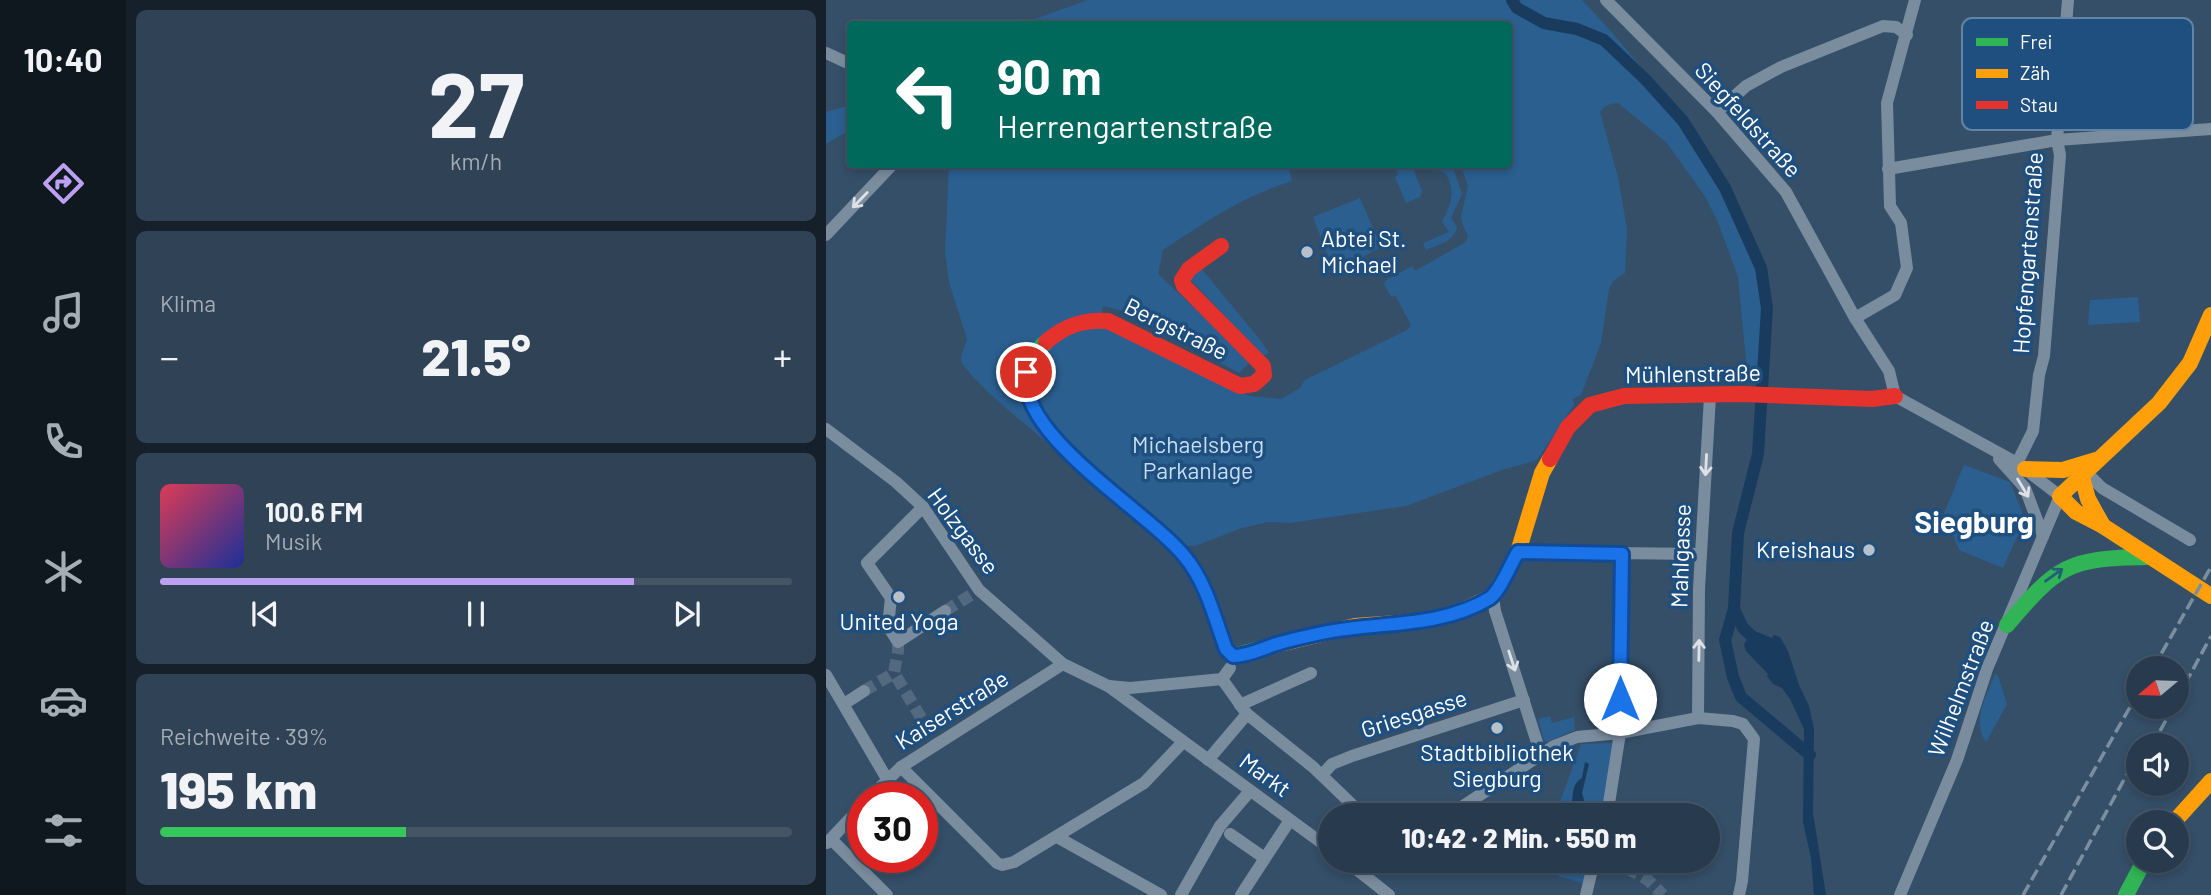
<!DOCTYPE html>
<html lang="de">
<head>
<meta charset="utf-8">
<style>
	body { margin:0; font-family:Barlow,sans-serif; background:#304255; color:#f1f3f6; height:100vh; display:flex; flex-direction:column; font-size:26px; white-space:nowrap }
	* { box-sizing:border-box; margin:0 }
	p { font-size:23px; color:#a5adb6 }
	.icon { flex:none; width:38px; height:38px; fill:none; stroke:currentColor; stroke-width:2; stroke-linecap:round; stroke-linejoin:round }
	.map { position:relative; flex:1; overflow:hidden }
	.sheet { display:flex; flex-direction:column; gap:10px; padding:10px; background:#16202b; width:700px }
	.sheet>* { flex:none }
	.banner { position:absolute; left:21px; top:21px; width:665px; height:147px; border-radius:7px; box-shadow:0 4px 10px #0003,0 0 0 2px #456; background:#00695c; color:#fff; overflow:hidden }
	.needle { width:46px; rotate:251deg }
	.tools { position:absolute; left:1300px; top:656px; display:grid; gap:14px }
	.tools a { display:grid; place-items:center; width:63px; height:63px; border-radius:50%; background:#283b4e; box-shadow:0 4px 10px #0003,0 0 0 2px #456; font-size:35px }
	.speed { position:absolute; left:21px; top:782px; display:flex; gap:14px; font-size:35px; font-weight:700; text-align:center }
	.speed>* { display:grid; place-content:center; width:91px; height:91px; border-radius:50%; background:#283b4e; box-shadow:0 4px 10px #0003,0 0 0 2px #456; line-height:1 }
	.speed .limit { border:10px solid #d22; background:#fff; color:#111 }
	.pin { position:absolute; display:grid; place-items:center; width:60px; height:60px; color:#fff; margin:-30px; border:4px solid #fff; border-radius:50%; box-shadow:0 2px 7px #0007 }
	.me { position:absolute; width:77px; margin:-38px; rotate:0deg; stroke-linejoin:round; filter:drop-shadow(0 0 5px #0008) }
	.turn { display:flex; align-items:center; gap:24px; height:147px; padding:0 35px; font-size:32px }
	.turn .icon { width:91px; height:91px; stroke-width:2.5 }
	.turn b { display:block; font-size:49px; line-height:60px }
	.big { font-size:52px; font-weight:800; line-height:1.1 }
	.sheet .tile { flex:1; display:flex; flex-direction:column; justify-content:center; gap:10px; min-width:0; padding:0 24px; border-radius:10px; background:#304255 }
	.sheet .dial { align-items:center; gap:0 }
	.dial b { font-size:91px; line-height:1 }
	.song { display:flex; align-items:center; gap:21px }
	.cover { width:84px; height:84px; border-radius:10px; background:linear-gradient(135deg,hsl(350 70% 55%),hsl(230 70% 35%)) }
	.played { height:7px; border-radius:4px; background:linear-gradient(90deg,#bca0f2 75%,#456 75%) }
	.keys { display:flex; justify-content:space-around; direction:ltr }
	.heat { display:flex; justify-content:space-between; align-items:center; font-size:38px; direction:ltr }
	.charge { height:10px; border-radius:5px; background:linear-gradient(90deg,#34c759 39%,#456 0) }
	.trip { position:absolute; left:492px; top:803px; width:402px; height:70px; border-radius:35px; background:#283b4e; box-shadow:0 4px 10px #0003,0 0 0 2px #456; font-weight:800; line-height:70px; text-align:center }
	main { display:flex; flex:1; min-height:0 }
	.tabs { display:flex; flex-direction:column; width:126px; justify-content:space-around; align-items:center; background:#10181f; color:#a5adb6 }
	.tabs .icon { width:49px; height:49px }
	.tabs .current { color:#bca0f2 }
	.tabs b { font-size:32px; color:#f1f3f6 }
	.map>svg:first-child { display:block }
</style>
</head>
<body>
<main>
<nav class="tabs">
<b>10:40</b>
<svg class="icon current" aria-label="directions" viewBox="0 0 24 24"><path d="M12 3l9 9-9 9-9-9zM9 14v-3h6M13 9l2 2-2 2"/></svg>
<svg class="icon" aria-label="music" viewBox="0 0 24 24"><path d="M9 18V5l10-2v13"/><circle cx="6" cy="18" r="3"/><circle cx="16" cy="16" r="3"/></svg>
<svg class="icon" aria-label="phone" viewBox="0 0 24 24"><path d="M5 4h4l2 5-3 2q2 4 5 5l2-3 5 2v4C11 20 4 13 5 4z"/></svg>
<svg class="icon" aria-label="climate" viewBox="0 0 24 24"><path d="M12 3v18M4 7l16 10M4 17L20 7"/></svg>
<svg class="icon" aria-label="car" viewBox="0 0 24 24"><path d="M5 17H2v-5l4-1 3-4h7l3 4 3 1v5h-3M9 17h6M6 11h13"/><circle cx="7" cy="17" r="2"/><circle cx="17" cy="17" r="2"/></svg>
<svg class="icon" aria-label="filters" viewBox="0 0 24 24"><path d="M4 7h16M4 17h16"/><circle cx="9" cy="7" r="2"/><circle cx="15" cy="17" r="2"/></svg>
</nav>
<section class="sheet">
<div class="tile dial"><b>27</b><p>km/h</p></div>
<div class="tile"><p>Klima</p>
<div class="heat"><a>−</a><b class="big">21.5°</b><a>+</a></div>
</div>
<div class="tile">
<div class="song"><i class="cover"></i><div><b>100.6 FM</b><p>Musik</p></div></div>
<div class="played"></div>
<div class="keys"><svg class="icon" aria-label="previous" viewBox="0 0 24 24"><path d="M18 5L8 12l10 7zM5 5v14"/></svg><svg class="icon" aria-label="pause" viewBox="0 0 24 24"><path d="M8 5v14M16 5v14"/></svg><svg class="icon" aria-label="next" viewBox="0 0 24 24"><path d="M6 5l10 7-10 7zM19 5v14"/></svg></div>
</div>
<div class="tile"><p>Reichweite · 39%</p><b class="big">195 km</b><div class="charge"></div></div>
</section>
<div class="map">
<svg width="1385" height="895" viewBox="0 0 1385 895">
	<rect width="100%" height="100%" fill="#354f68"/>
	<g fill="#2b5f90">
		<path d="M262,0H756C820,66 872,140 912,223C918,238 927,252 932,267C938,283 935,350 933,368L921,371L912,277L893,225L880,198L841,143L792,103C783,104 779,105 774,112L792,177L801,229L799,273L787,281L783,289L775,343L755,395L747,399L748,405L711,460L676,470L580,506L464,523L442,522L416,528L369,546H360L234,437L210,404L206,368L238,333L276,325L424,396L455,399L474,388L479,380L581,330L585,325L569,295L565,297L558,284L560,280L586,266L589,271L640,242L642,236L636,223L635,216L642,186L635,165L682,164V24H195Z"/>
		<polygon points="24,105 24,130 0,144 0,112"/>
		<path d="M123,165H462L466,181C417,196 379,222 337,250L332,274L425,361L413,373L304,313L277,306L276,315L253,318L194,374L228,446L224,445C210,433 135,373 135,359C135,353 140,345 141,339L123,282L119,252Z"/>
		<path d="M598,165H626L636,194L625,218L631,227C628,242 613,244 600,250L597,243L623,232L616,222C625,204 631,191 619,173Z"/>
		<polygon points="576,166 586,166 596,191 594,197 580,203 569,177 572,175 569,167"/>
		<polygon points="534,198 555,247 508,272 487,217"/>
		<polygon points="375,268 435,341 443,353 437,356 363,278"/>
		<polygon points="1312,297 1314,322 1262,325 1264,300"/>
		<polygon points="1138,465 1184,482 1199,519 1177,568 1133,550 1118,513"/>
		<path d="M1169,674L1172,676L1181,704L1160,742C1145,720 1161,696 1169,674Z"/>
		<polygon points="724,716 726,723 748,717 749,730 721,742 718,740 712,719"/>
		<polygon points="787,743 779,815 729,816 755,744"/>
		<polygon points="722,861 766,861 759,884 732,876 725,870 727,866"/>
	</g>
	<g fill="#183b5e">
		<polygon points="921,628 946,638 948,635 954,637 962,651 973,685 983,706 988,729 987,813 1000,895 988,895 985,858 977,822 978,729 964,699 956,688 947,684 941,676 942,674 920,651 918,644 923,637 917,633"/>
		<path d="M759,762L763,764L756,793L762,815H742C750,803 742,786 756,778Z"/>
	</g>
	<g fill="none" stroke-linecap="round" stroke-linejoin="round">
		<g stroke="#183b5e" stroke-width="12">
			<polyline points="686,0 691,8 718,23 751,29 778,40 820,80 857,121 899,188 935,268 941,308 932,454 912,533 908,609 917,628 930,640"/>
			<polyline points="908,609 899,640 907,677 915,697 984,755"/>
		</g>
		<g stroke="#53697f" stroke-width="12" stroke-dasharray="12 6" stroke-linecap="butt">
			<polyline points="119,611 153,590"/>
			<polyline points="72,642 72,651 68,673 111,744"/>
			<polyline points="38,691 68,673"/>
			<polyline points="801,868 822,880 837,895"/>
		</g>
		<g stroke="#7a8d9f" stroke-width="12">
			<polyline points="780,0 891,112 960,192 1029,318 1063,371 1069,396 1191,463 1234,496 1161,669 1131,760 1074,895"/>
			<polyline points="0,53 24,64"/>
			<polyline points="891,112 920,86 955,67 1057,26 1070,27 1081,35"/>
			<polyline points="1062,169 1231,140 1385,129"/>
			<polyline points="0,235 67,164"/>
			<polyline points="1029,318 1069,295 1081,268 1075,223 1064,206 1061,103 1089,0"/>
			<polyline points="0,429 70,482 97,507 153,590 237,664 282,686 504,849"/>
			<polyline points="1173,459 1199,488 1217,536"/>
			<polyline points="1191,463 1207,431 1213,375 1218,356 1234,155 1231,140 1242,0"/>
			<polyline points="1261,473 1276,488 1364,540"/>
			<polyline points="97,507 41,563 65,598 62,626 72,642 119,611"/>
			<polyline points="692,552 875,554"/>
			<polyline points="667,596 669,611 715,755"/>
			<polyline points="0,675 61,779"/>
			<polyline points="396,679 421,714 487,767 538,816"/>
			<polyline points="283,686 304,688 396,679 404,668"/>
			<polyline points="18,704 38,691"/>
			<polyline points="414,705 485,673"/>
			<polyline points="872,718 873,589 884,396"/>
			<polyline points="382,760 421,714"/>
			<polyline points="75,767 171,863 176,865 188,862 318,783 357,742"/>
			<polyline points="496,775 506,764 526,756 698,700"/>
			<polyline points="43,798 75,767 237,664"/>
			<polyline points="622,816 728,746 751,737 794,733 872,718 907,721 917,724 928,739 916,881 913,895"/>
			<polyline points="781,816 794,733 793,633 796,554"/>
			<polyline points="404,834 437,857"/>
			<polyline points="231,837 335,895"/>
			<polyline points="5,839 61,895"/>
			<polyline points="1,843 37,805"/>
			<polyline points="520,861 563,895"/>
			<polyline points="768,861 801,868"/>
			<polyline points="355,895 394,826 424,791"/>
			<polyline points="415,895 464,820"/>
			<polyline points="760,895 768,861"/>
		</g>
		<g stroke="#30b455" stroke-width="16">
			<path d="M220,342C210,351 200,363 199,378C196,436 322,513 359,557C381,583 389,618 400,649L407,656L441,647"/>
			<path d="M1181,625C1232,565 1242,558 1322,557"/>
			<polyline points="1300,895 1318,861"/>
		</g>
		<g stroke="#ff9f0a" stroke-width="16">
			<polyline points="1385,315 1364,363 1333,403 1234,496 1250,512 1277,526 1385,596"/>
			<polyline points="1199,469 1237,470 1270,460"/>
			<polyline points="1256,477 1262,499 1277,526"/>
			<polyline points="441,647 529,626 599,621 633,612 667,596 692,552 716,473 724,459"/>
			<polyline points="1348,822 1385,781"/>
		</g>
		<g stroke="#e5322d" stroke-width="16">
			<path d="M220,342C238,326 257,319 282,321L414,386L428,384L438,375L437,366L358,286L356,280L363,269L395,246"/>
			<polyline points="724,459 742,427 764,405 798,396 915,394 1046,399 1069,396"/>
		</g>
		<g stroke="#7c8f9f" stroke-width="3.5" stroke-dasharray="12 5" stroke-linecap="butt">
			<polyline points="1327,668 1385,567"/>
			<polyline points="1351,699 1385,636"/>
			<polyline points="1326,746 1347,707"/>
			<polyline points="1197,895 1312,693"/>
			<polyline points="1235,895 1312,754"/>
		</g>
	</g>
	<defs><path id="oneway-shaft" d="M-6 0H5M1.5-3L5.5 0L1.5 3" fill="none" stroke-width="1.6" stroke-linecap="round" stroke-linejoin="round" transform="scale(1.75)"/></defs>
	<g stroke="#dee2e7">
		<use href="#oneway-shaft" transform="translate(34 200) rotate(134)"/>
		<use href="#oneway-shaft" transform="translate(880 465) rotate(93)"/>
		<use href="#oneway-shaft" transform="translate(1197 488) rotate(59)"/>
		<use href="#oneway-shaft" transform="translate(873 650) rotate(-89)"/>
		<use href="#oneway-shaft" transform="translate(686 661) rotate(72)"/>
	</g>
	<use stroke="#225e78" href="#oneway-shaft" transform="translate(1228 575) rotate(-36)"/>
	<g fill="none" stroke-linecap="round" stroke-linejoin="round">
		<g stroke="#114b97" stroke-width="18">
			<path id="route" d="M200,372C191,436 322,511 359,557C380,582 389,619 400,649L407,656C423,656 439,647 454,643C468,639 482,636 496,633C552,621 613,629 664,598C674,591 685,563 692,552L796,554L794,699"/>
		</g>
		<use href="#route" stroke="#1a73e8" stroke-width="12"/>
	</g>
	<g fill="#b8c1ca" stroke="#1f4f7e" stroke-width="2.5">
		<circle cx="481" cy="252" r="7"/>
		<circle cx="1043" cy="550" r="7"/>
		<circle cx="73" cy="597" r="7"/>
		<circle cx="671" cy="728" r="7"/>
	</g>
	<g text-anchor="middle" stroke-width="7" stroke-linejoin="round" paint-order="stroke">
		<g font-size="23" fill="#fff" stroke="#1f4f7e">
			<text transform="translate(922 120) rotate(48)" y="8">Siegfeldstraße</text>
			<text transform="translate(1202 253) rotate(-86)" y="8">Hopfengartenstraße</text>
			<text transform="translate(350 329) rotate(26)" y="8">Bergstraße</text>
			<text transform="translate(867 374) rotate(-1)" y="8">Mühlenstraße</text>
			<text transform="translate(137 531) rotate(53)" y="8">Holzgasse</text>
			<text transform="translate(855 556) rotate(-88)" y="8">Mahlgasse</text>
			<text transform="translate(1135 688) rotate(-69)" y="8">Wilhelmstraße</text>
			<text transform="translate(126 710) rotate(-32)" y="8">Kaiserstraße</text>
			<text transform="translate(588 714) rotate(-18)" y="8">Griesgasse</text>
			<text transform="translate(439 775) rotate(36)" y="8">Markt</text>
		</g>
		<g font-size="23" fill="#fff" stroke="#1f4f7e">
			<text x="495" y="247" text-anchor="start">Abtei St.<tspan x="495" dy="26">Michael</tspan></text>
			<text x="1029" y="558" text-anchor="end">Kreishaus</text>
			<text x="73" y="630">United Yoga</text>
			<text x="671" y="761">Stadtbibliothek<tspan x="671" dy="26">Siegburg</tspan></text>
		</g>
		<g font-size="23" fill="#c7dff6" stroke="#1f4f7e">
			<text x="372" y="453">Michaelsberg<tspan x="372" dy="26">Parkanlage</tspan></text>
		</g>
		<g font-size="30" font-weight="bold" fill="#fff" stroke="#1f4f7e">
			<text x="1148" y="533">Siegburg</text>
		</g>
	</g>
	<rect x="1136" y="18" width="231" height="112" rx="10" fill="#1f4f7e" stroke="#6284a5" stroke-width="2"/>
	<rect x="1150" y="38" width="32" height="8" fill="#30b455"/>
	<rect x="1150" y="69" width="32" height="9" fill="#ff9f0a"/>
	<rect x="1150" y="101" width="32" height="8" fill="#e5322d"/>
	<g font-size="19" fill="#fff">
		<text x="1194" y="49">Frei</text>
		<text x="1194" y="80">Zäh</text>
		<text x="1194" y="112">Stau</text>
	</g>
</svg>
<div class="tools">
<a><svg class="needle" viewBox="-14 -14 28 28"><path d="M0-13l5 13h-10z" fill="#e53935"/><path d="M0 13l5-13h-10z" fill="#a5adb6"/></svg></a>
<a><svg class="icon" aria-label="sound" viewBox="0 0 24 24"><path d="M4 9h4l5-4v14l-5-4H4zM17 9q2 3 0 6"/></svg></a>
<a><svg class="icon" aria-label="search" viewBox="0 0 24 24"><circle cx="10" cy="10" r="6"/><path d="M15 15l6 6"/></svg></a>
</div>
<div class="speed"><div class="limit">30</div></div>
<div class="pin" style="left:200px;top:372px;background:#d93025"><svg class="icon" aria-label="arrive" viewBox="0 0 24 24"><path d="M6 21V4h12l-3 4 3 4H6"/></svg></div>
<svg class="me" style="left:794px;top:699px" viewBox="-20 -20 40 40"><circle r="19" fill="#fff"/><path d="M0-13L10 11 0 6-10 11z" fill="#1a73e8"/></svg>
<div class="trip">10:42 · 2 Min. · 550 m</div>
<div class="banner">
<div class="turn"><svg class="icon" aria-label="left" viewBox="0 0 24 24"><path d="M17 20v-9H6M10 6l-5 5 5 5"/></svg><div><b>90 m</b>Herrengartenstraße</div></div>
</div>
</div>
</main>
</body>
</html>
